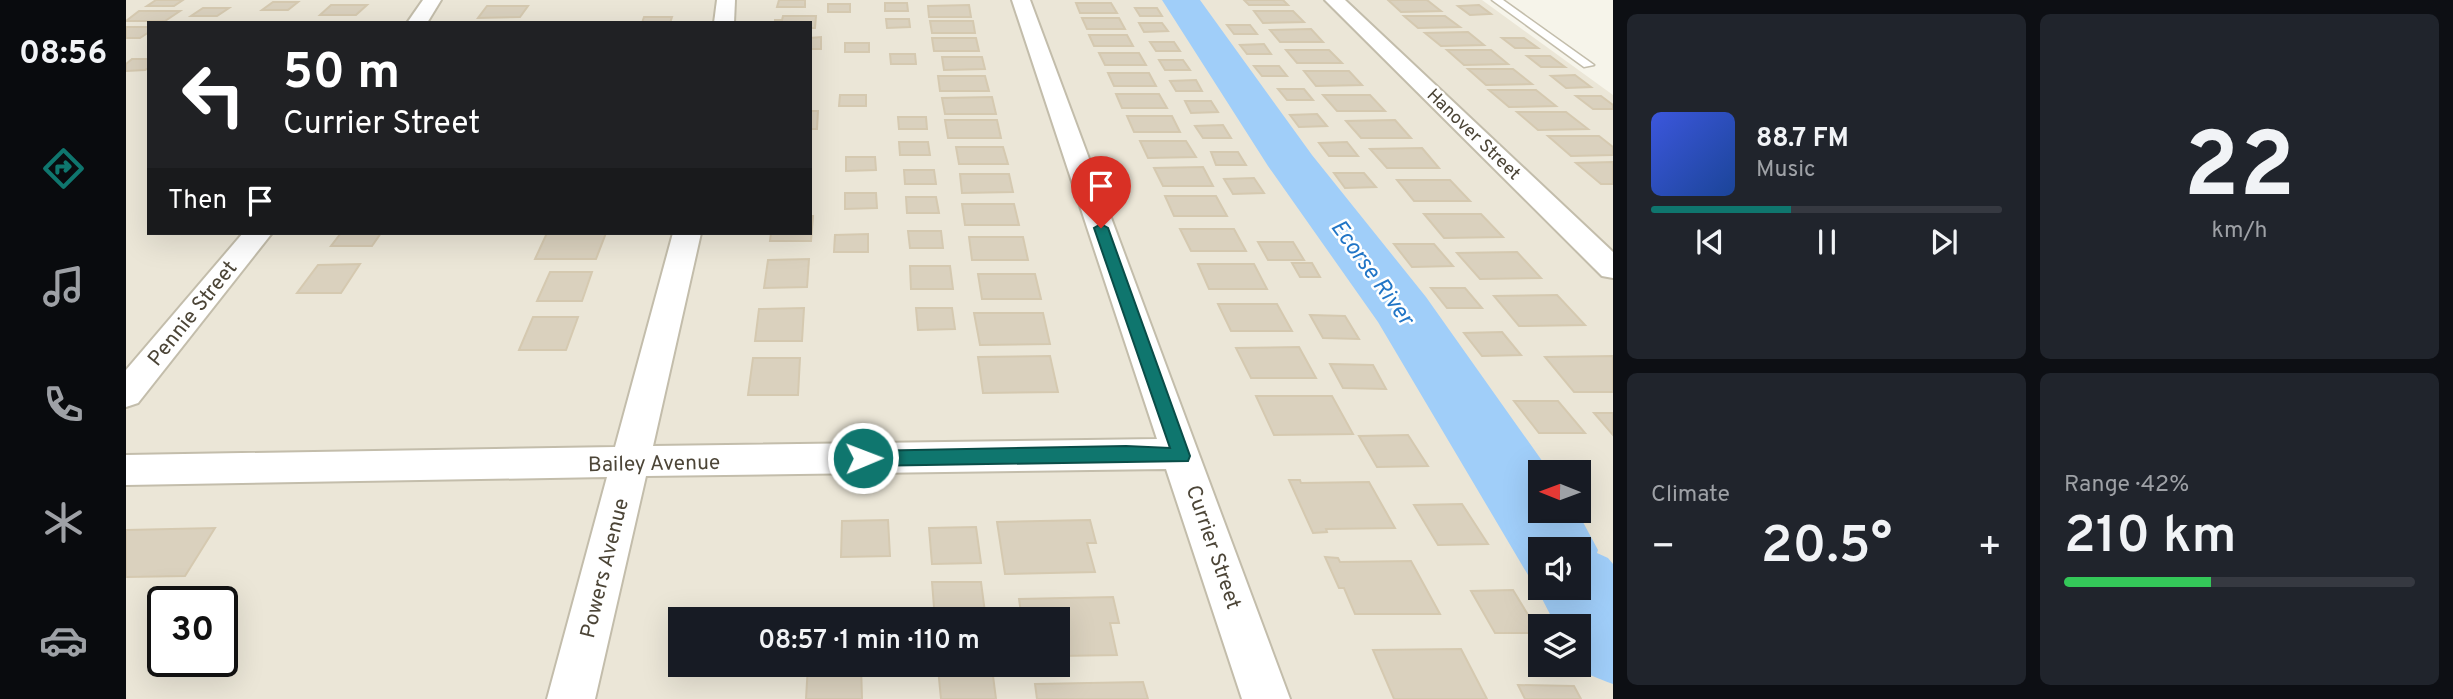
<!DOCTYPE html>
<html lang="en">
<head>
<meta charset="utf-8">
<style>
	body { margin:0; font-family:Overpass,sans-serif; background:#20242c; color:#f1f3f6; height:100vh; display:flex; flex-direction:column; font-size:26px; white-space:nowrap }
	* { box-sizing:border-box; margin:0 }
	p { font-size:23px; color:#9ea1a6 }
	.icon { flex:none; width:38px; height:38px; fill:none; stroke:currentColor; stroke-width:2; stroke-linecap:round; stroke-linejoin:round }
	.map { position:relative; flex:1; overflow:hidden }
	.sheet { display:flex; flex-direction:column; gap:14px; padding:14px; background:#0d0f14; width:840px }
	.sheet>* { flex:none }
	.guide { position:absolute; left:21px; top:21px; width:665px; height:214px; border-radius:0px; box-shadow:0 7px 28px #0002; background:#202124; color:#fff; overflow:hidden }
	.needle { width:46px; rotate:271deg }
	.fabs { position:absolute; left:1402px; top:460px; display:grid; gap:14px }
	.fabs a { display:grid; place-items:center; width:63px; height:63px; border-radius:0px; background:#171b24; box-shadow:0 7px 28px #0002; font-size:35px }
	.speed { position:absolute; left:21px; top:586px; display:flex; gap:14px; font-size:35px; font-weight:700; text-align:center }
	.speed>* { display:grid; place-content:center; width:91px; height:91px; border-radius:50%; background:#171b24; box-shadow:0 7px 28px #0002; line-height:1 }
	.speed .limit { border:4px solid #111; border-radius:10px; background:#fff; color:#111 }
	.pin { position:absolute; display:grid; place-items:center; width:60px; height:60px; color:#fff; margin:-72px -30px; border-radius:50% 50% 50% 0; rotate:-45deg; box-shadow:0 0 7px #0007 }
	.pin .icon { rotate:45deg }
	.me { position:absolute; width:77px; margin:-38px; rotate:89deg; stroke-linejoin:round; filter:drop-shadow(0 0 5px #0008) }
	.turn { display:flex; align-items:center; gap:24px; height:147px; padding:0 21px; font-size:32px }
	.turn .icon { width:91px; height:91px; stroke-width:2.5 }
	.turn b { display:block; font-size:49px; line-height:60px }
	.then { display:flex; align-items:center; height:66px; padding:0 21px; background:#0003; gap:14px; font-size:26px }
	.big { font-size:52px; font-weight:600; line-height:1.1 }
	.sheet .widget { flex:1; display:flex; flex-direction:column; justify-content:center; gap:10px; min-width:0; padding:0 24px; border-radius:10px; background:#20242c }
	.sheet .dial { align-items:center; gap:0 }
	.dial b { font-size:91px; line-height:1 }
	.song { display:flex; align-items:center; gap:21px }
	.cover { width:84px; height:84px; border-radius:10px; background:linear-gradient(135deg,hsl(230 70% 55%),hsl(220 70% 35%)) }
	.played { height:7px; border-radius:4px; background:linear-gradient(90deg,#0f766e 40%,#363941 40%) }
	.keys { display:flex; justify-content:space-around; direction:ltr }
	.heat { display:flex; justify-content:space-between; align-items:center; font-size:38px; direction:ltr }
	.charge { height:10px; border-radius:5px; background:linear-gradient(90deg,#34c759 42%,#363941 0) }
	.sheet .tiles { flex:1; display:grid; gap:14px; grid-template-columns:repeat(2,1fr) }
	.trip { position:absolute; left:542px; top:607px; width:402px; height:70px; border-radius:0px; background:#171b24; box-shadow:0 7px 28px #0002; font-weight:600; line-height:70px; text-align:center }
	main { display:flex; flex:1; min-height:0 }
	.dock { display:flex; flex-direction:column; width:126px; justify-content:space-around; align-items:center; background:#090b0e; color:#9ea1a6 }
	.dock .icon { width:49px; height:49px }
	.dock .active { color:#0f766e }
	.dock b { font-size:32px; color:#f1f3f6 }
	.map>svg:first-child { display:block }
</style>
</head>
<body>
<main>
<nav class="dock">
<b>08:56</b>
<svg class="icon active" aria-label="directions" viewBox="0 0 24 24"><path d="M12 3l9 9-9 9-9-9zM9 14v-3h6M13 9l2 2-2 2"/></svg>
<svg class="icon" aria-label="music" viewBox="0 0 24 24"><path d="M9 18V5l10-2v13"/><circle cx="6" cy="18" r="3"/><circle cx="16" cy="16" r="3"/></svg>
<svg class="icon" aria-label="phone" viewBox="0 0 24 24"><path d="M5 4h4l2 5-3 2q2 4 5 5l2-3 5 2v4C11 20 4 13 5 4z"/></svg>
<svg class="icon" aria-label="climate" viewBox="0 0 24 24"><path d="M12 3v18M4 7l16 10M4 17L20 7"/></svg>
<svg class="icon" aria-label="car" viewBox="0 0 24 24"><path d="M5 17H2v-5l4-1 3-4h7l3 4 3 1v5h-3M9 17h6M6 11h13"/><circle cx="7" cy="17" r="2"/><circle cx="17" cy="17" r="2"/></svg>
</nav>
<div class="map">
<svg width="1487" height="699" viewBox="0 0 1487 699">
	<rect width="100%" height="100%" fill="#f6f4ea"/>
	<path fill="#ebe6d7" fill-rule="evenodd" d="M0,0H1356L1487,95V699H0ZM23,23H684V233H23ZM1414,472H1452V511H1414ZM1414,550H1452V588H1414ZM37,602H96V662H37ZM555,620H933V665H555ZM1414,626H1452V665H1414Z"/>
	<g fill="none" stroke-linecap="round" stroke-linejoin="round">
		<path fill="#a0cef9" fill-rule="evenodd" d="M1036,0H1074L1186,155L1300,297L1424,472H1414V511H1451L1472,550L1471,553L1482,558L1487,564V684C1443,667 1452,672 1452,626H1430L1409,585L1412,579L1402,575L1252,322L1142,166ZM1414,550H1452V588H1414Z"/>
	</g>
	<g fill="#dad1be" stroke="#d5c9b0" stroke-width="2">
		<polygon points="30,0 57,0 48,6 21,6"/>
		<polygon points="653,0 679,0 679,7 651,7"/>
		<polygon points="1118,0 1157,0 1162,5 1123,5"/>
		<polygon points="1262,0 1301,0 1315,11 1275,12"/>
		<polygon points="147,2 172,2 162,10 136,10"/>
		<polygon points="759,3 781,3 782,11 759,11"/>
		<polygon points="950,3 985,3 991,13 954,13"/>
		<rect x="702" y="4" width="22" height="8"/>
		<polygon points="205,5 241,5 230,15 194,15"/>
		<polygon points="843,5 845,17 803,17 802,6"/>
		<polygon points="1353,5 1365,14 1344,15 1332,6"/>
		<polygon points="361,6 402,6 394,17 352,18"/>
		<polygon points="77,8 103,8 91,16 65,16"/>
		<polygon points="1009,8 1031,8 1036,16 1014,16"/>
		<polygon points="13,11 54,11 39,21 0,21"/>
		<polygon points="1128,11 1167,11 1178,22 1137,23"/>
		<polygon points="657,16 690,16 689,28 684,28 684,23 649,23 649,20 656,20"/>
		<polygon points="1278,16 1319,16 1334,27 1292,28"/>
		<polygon points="518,17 546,17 544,23 516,23"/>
		<polygon points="956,18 993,18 999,29 961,29"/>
		<polygon points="760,19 783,19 784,27 761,28"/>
		<polygon points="804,21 847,21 849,33 806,33"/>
		<polygon points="1013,23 1036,23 1042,31 1018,32"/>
		<polygon points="1101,25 1124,25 1131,34 1108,34"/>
		<polygon points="0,27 23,27 23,32 14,38 0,38"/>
		<polygon points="1185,29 1197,42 1154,42 1144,30"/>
		<polygon points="1342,32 1358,45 1315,46 1299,33"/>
		<polygon points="963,35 1001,35 1007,46 968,46"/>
		<polygon points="695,37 695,49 684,49 684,38"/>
		<polygon points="806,38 850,38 853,51 808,51"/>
		<polygon points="1376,38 1398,38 1412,48 1389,48"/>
		<polygon points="1024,42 1048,42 1054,51 1030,51"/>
		<rect x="719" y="43" width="24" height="9"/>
		<polygon points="1138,44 1145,54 1121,54 1114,45"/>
		<polygon points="1160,50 1203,50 1216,63 1171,63"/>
		<polygon points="1321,50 1365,50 1382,64 1338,65"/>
		<polygon points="973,53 1013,53 1020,65 979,65"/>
		<polygon points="764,54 789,54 790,64 765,64"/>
		<polygon points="1401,56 1424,56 1439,67 1415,67"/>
		<polygon points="816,57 856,57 859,69 818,70"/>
		<polygon points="6,59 23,59 23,68 19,70 0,71 0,64"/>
		<polygon points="1033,60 1057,60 1064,70 1039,70"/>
		<polygon points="1128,66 1153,66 1161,76 1136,76"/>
		<polygon points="1342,69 1387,69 1406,84 1360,85"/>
		<polygon points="1178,71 1223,71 1236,85 1190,86"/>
		<polygon points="982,73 1023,73 1030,86 988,86"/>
		<polygon points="1449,75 1465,87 1440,88 1425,76"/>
		<polygon points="812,76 859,76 863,91 814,91"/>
		<polygon points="1070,80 1076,91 1050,91 1044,81"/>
		<polygon points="1152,89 1178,89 1187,100 1161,100"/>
		<polygon points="1363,90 1410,90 1430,106 1383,107"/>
		<polygon points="990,94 1033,94 1041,108 996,108"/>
		<polygon points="714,95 740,95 740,106 713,106"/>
		<polygon points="1197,95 1244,95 1259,111 1211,111"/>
		<polygon points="1450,96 1475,96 1487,105 1487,109 1467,109"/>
		<polygon points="866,97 870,114 819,114 816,98"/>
		<polygon points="1059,101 1085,101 1092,112 1065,113"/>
		<polygon points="684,111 692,111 691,129 684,129"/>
		<polygon points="1391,112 1440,112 1462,129 1412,130"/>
		<polygon points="1191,114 1201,126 1173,127 1164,115"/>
		<polygon points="1001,116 1046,116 1054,132 1008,132"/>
		<polygon points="772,117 800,117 801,129 773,129"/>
		<polygon points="819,120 871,120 875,138 822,138"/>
		<polygon points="1269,120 1285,138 1235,138 1220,121"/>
		<polygon points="1097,125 1105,138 1077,138 1069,126"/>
		<polygon points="1422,136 1473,136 1487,147 1487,155 1445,156"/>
		<polygon points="1014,141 1060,141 1070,157 1022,158"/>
		<polygon points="773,142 802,142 804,155 774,155"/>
		<polygon points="1221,142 1232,156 1203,156 1193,143"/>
		<polygon points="830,147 877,147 882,164 833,164"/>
		<polygon points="1296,148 1313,168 1261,168 1244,149"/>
		<polygon points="1085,152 1112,152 1120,165 1090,165"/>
		<polygon points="720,157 749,157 750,170 720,171"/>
		<polygon points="1487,162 1487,184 1475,184 1450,163"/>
		<polygon points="1077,167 1087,186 1037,186 1028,168"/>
		<polygon points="778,170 808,170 810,184 779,184"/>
		<polygon points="1208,173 1238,173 1250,187 1219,188"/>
		<polygon points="834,174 883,174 887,192 836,193"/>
		<polygon points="1128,178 1138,193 1107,194 1098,179"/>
		<polygon points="1271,180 1324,180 1344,201 1288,201"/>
		<polygon points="719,193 750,193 751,208 719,209"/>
		<polygon points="1039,196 1090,196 1101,216 1048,216"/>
		<polygon points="780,197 810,197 813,213 781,213"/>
		<polygon points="836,204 888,204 893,225 839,225"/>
		<polygon points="1298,214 1355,214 1377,237 1318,238"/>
		<polygon points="684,216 687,216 685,241 644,241 645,233 684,233"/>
		<polygon points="1054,229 1108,229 1120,251 1065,251"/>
		<polygon points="782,231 815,231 817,248 784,248"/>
		<polygon points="215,233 255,233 246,246 205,246"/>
		<polygon points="421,233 480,233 470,259 409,259"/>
		<polygon points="742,234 742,252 708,252 709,235"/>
		<polygon points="843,237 897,237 902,260 846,260"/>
		<polygon points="1132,242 1167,242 1178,260 1142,260"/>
		<polygon points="1268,244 1308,244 1327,266 1286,267"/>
		<polygon points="1391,252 1415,278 1354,279 1331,253"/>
		<polygon points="683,259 681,287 638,288 642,260"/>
		<polygon points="1166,263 1186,263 1194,277 1174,277"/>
		<polygon points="234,264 215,293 171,293 192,265"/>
		<polygon points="1072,264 1128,264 1141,289 1083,289"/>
		<polygon points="784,266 824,266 827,289 785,289"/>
		<polygon points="424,272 466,272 456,301 411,301"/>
		<polygon points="852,274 909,274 915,299 856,299"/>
		<polygon points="1305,288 1339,288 1356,308 1321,308"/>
		<polygon points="1431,295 1459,325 1393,326 1368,296"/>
		<polygon points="1092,304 1151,304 1166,331 1105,331"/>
		<polygon points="678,308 676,341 629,341 633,309"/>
		<polygon points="790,308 826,308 829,329 792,330"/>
		<polygon points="848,313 917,313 924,344 854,345"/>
		<polygon points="1184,315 1219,316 1233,339 1197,338"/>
		<polygon points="407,317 452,317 440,350 393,350"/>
		<polygon points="1376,332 1395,355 1356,356 1338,333"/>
		<polygon points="1173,347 1190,378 1125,378 1110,348"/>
		<polygon points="924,356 932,392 857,393 852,357"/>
		<polygon points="1487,356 1487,392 1448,392 1419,357"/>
		<polygon points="627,358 674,358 672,395 622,395"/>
		<polygon points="1204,364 1247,365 1260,389 1217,388"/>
		<polygon points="1130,396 1206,396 1227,434 1148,435"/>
		<polygon points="1388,401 1432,401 1459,433 1413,433"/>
		<polygon points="1468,413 1487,413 1487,435"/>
		<polygon points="1282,435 1302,466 1251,467 1233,436"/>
		<polygon points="1163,480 1174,480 1175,483 1243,482 1269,528 1200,529 1201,532 1187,533"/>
		<polygon points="1336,504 1362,544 1312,545 1288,505"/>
		<polygon points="762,520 764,556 715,557 716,521"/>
		<polygon points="964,520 970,543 961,543 969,572 879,574 871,522"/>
		<polygon points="850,527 855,563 806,564 803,528"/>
		<polygon points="89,528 59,576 0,577 0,530"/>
		<polygon points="1199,557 1212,558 1214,562 1285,561 1314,614 1229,614 1218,588 1213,588"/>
		<polygon points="806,582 855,582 860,620 809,620"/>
		<polygon points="1387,590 1413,633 1369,633 1345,591"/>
		<polygon points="987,597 993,623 984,623 991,655 933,656 933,620 896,620 893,599"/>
		<polygon points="1335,649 1361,699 1268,699 1247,650"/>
		<polygon points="682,665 735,665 736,699 680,699"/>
		<polygon points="812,668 866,668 870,699 815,699"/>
		<polygon points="1017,682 1022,699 911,699 909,684"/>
		<polygon points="1392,685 1448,686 1455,699 1399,699"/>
	</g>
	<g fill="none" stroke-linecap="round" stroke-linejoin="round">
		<g stroke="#c3bdab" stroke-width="3">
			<polygon id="lane" points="1366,0 1377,0 1468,65 1458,67"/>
		</g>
		<g stroke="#c3bdab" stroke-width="4">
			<g id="street">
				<polygon points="297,0 315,0 301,23 281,23"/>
				<polygon points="591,0 609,0 608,23 588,23"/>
				<polygon points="886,0 904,0 1164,699 1116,699 1040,469 520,476 469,699 421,699 481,477 0,485 0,455 489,447 547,233 575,233 527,446 1031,439"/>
				<polygon points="1199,0 1219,0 1487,252 1487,278 1476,276"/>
				<polygon points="117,233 146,233 12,403 0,407 0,370"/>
			</g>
		</g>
		<use href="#lane" fill="#fff" fill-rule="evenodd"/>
		<use href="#street" fill="#fff" fill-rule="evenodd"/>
	</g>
	<polygon fill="#0f766e" stroke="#0a4d48" stroke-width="2" points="975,224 982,228 1064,456 1062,461 737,466 730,464 728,458 730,453 737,451 1000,446 1044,448 968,228"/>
	<g text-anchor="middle" stroke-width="5" stroke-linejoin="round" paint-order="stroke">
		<g font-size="18" fill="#4c4537" stroke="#fff">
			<text transform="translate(1348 134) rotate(44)" y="6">Hanover Street</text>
		</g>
		<g font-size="21" fill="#4c4537" stroke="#fff">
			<text transform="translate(66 313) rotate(-51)" y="7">Pennie Street</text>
			<text transform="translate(528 463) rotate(-1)" y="7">Bailey Avenue</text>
			<text transform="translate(1088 547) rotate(71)" y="7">Currier Street</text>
			<text transform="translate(478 568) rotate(-76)" y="7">Powers Avenue</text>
		</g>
		<g font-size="23" font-style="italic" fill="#2175c6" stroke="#fff">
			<text transform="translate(1247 272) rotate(54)" y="8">Ecorse River</text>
		</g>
	</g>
</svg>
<div class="fabs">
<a><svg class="needle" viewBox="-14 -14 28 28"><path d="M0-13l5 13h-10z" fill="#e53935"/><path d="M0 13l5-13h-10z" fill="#9ea1a6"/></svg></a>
<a><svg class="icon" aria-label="sound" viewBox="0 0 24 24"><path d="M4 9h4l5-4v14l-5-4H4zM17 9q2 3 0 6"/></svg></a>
<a><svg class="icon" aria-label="layers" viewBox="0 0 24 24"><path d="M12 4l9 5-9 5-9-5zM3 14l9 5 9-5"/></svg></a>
</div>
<div class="speed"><div class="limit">30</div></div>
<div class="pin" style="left:975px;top:228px;background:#d93025"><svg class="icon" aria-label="arrive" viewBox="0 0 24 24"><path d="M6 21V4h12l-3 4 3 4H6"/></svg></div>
<svg class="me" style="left:737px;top:458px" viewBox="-20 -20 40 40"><circle r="17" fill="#0f766e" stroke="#fff" stroke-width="3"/><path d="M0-11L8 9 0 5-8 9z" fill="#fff"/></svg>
<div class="trip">08:57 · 1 min · 110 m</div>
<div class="guide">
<div class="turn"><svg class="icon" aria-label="left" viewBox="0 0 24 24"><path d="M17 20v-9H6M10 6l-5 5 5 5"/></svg><div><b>50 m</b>Currier Street</div></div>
<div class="then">Then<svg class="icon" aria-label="arrive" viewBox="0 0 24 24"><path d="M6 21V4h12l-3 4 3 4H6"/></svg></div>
</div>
</div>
<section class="sheet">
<div class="tiles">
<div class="widget">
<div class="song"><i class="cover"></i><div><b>88.7 FM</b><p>Music</p></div></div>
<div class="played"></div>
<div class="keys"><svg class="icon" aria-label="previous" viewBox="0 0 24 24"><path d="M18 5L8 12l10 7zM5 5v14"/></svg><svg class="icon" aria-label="pause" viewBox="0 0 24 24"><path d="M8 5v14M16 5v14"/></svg><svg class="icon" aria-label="next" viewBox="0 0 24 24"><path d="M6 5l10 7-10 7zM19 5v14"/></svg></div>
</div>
<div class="widget dial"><b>22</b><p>km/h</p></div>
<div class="widget"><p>Climate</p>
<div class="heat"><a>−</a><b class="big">20.5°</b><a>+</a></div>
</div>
<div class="widget"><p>Range · 42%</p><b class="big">210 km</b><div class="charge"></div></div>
</div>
</section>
</main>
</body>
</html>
